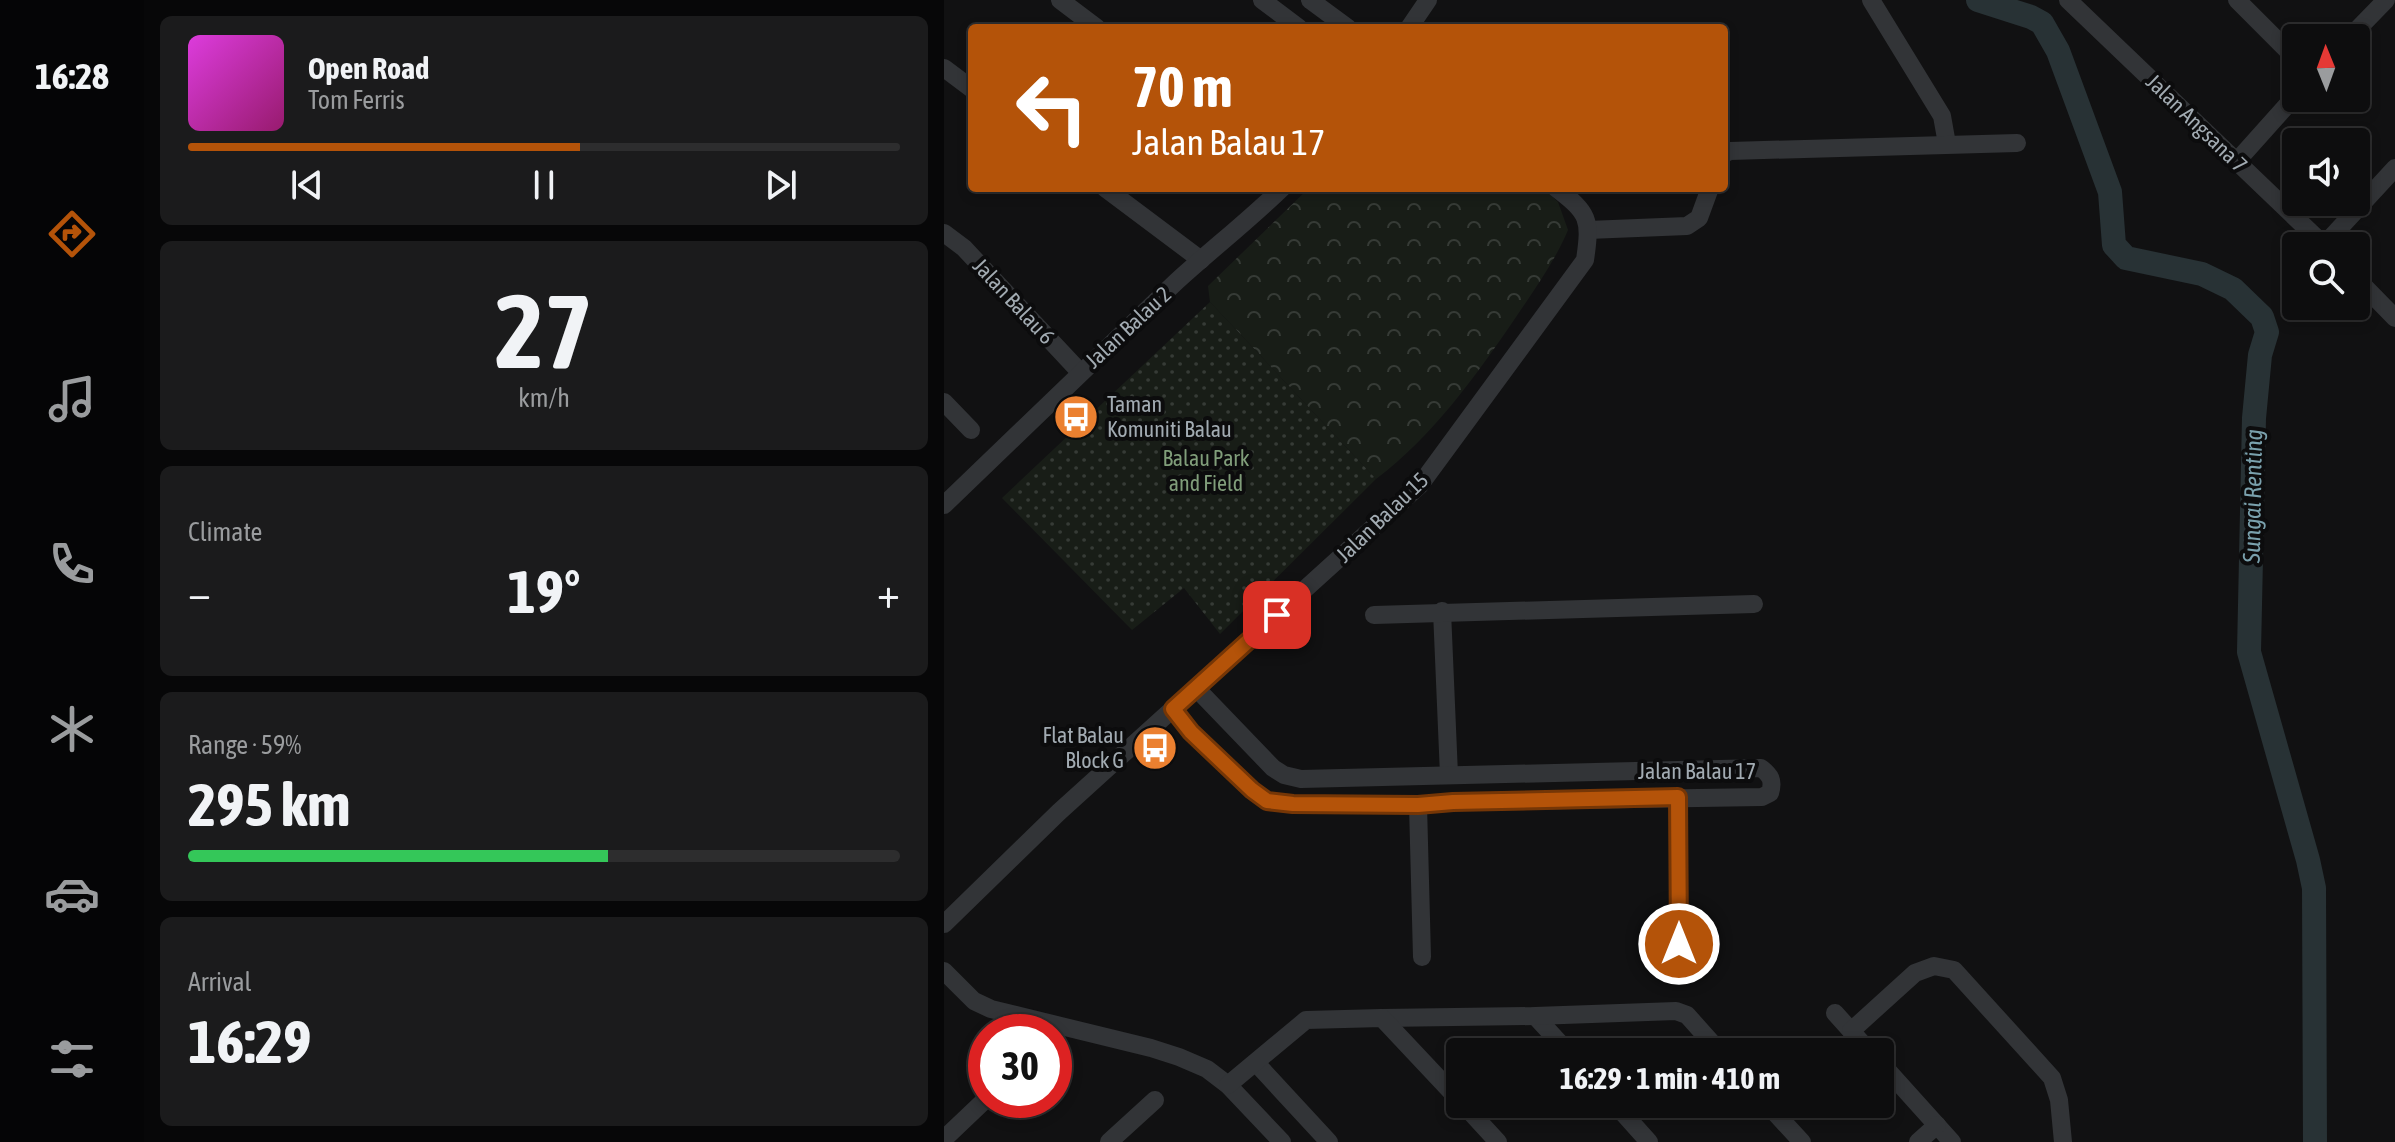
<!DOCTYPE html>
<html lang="en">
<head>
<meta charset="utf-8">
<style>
	body { margin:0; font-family:"Asap Condensed",sans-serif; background:#1b1b1c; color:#f1f3f6; height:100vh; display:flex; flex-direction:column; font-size:30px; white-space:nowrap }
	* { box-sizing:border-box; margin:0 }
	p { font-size:26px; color:#9a9c9e }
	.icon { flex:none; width:44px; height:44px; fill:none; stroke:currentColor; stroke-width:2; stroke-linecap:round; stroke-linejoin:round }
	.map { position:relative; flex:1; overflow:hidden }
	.details { display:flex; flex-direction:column; gap:16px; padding:16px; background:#070708; width:800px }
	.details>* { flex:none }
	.top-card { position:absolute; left:24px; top:24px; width:760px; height:168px; border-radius:8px; box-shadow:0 4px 12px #0003,0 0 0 2px #2d2d2e; background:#b45309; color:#fff; overflow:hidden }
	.needle { width:52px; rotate:359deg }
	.buttons { position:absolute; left:1338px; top:24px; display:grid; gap:16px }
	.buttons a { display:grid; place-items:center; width:88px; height:88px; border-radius:8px; background:#0d0d0e; box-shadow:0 4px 12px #0003,0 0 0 2px #2d2d2e; font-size:40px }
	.speed { position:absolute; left:24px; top:1014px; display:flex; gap:16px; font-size:40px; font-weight:700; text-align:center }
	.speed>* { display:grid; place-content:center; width:104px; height:104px; border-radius:50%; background:#0d0d0e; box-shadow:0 4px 12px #0003,0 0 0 2px #2d2d2e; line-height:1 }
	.speed .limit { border:12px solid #d22; background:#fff; color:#111 }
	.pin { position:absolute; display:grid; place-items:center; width:68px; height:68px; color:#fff; margin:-34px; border-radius:16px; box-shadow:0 4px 12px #0006 }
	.me { position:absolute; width:88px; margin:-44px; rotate:0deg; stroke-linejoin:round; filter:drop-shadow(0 0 6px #0008) }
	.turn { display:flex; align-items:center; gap:28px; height:168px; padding:0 32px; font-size:36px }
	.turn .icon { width:104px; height:104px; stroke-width:2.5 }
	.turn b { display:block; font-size:56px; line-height:68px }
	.big { font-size:60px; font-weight:700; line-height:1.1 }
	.details .card { flex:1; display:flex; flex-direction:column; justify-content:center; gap:12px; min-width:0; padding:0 28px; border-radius:12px; background:#1b1b1c }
	.details .dial { align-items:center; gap:0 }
	.dial b { font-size:104px; line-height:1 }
	.song { display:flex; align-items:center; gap:24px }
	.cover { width:96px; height:96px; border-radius:12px; background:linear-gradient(135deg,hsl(300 70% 55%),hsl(320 70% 35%)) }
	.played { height:8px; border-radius:4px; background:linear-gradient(90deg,#b45309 55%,#2d2d2e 55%) }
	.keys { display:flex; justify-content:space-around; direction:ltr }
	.heat { display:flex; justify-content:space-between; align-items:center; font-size:44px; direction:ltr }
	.charge { height:12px; border-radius:6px; background:linear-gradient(90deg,#34c759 59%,#2d2d2e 0) }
	.trip { position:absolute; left:502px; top:1038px; width:448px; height:80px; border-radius:8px; background:#0d0d0e; box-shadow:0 4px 12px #0003,0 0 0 2px #2d2d2e; font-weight:700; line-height:80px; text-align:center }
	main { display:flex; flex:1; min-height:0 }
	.tab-bar { display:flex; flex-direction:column; width:144px; justify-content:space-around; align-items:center; background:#050506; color:#9a9c9e }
	.tab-bar .icon { width:56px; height:56px }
	.tab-bar .selected { color:#b45309 }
	.tab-bar b { font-size:36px; color:#f1f3f6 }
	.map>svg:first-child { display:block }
</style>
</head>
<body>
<main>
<nav class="tab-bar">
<b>16:28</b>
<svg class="icon selected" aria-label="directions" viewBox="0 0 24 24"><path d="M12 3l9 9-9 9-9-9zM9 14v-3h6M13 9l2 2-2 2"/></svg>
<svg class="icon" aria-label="music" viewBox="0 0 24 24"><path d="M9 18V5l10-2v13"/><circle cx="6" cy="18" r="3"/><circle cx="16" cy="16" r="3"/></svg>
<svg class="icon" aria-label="phone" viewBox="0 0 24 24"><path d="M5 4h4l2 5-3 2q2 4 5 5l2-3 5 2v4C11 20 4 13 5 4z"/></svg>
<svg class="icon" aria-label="climate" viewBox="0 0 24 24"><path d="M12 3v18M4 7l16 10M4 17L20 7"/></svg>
<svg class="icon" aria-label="car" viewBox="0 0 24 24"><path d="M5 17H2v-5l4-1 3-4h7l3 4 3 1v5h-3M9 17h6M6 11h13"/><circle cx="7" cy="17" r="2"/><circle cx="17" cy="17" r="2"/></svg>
<svg class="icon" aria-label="filters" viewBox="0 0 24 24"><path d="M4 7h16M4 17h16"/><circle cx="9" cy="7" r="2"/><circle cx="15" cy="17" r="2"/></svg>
</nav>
<section class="details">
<div class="card">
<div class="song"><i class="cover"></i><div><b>Open Road</b><p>Tom Ferris</p></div></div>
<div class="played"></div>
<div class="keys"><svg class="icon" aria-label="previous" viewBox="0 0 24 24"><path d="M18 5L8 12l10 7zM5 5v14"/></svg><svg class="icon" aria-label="pause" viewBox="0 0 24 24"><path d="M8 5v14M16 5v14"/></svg><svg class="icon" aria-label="next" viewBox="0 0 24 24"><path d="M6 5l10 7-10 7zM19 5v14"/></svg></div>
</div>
<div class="card dial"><b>27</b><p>km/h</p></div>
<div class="card"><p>Climate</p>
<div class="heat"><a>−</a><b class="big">19°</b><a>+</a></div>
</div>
<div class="card"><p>Range · 59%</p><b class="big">295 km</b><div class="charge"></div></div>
<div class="card"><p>Arrival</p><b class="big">16:29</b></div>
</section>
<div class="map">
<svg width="1451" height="1142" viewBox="0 0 1451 1142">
	<defs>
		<pattern id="forest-crowns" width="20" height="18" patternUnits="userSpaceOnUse" patternTransform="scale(2)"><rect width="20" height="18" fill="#181d17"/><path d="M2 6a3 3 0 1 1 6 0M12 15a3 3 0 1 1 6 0" fill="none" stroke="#363b36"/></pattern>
		<pattern id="park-dots" width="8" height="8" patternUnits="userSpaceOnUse" patternTransform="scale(2)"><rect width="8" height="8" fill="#181d17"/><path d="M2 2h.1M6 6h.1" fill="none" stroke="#363b36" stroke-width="1.8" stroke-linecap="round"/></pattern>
	</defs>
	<rect width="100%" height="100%" fill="#111112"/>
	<path fill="url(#forest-crowns)" d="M365,188H599L614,202L624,230C610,263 590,290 570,320C531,377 488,437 432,479L266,302L264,286Z"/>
	<polygon fill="url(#park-dots)" points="266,302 432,479 276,634 240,588 188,630 58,498"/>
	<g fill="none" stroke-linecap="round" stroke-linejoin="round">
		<polyline stroke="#283235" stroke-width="24" points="1034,0 1087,17 1098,23 1114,51 1166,192 1170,245 1182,258 1258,274 1289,289 1318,317 1323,332 1316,355 1310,418 1305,652 1364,860 1370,888 1371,1142"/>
		<g stroke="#323437" stroke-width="18">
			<polyline points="116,0 153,28"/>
			<polyline points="318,0 355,28"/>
			<polyline points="366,0 404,28"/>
			<polyline points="927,0 998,116 1003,144"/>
			<polyline points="1124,0 1381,246"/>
			<polyline points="1293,0 1352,59"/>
			<polyline points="465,28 484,0"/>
			<polyline points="1405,38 1442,0"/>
			<polyline points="0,68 28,89"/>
			<polyline points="780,154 786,151 1073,143"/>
			<polyline points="1293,161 1352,95"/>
			<polyline points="161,188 257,260"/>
			<polyline points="644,230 743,226 755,218 766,188"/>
			<polyline points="0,233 20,248 136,372"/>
			<polyline points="1380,245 1451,168"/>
			<polyline points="1412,278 1451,318"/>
			<polyline points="0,402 27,430"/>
			<path d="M0,505C78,430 155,355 233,281C268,249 304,221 338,188"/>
			<polyline points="498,611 505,775"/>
			<polyline points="430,615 810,604"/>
			<path d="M229,709L247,732L308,790L323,801L349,804L474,805L509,802L818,797L826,793C830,780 826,775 817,768L357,779L340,775L329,768L252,688"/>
			<polyline points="734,797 735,944"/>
			<polyline points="474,805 478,957"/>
			<path d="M0,924L115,812L476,485L641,260C647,219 645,213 612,188"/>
			<polyline points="0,971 30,1001 47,1009 207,1048 235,1057 263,1069 284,1085 338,1142"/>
			<polyline points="891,1013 926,1052"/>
			<polyline points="591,1016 624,1052"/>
			<polyline points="438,1018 591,1016 732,1011 743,1015 776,1052"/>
			<polyline points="907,1031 971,973 990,966 1010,970 1108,1078 1115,1100 1119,1142"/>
			<polyline points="936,1062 1008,1142"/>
			<polyline points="312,1063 385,1142"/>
			<polyline points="284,1085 362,1020 438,1018 516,1101"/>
			<polyline points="519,1104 554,1142"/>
			<polyline points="671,1104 705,1142"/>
			<polyline points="823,1104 858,1142"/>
			<polyline points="0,1139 42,1099"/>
			<polyline points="165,1142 211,1100"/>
			<polyline points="974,1142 993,1125"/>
		</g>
	</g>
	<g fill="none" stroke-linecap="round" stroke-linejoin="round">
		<g stroke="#753606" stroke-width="20">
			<polyline id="route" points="333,615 229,709 247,732 308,790 323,801 349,804 474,805 509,802 734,797 735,944"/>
		</g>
		<use href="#route" stroke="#b45309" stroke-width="14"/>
	</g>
	<defs>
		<g id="bus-disc" transform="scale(2.3)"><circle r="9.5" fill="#eb8030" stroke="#0c0c0d"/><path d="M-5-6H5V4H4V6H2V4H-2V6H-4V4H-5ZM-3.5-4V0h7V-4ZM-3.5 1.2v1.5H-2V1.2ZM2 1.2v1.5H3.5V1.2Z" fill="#fff"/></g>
	</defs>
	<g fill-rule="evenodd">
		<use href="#bus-disc" x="132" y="417"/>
		<use href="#bus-disc" x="211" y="748"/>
	</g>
	<g text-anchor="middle" stroke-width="8" stroke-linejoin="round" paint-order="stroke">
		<g font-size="22" fill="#a2abb2" stroke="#0c0c0d">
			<text transform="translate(1253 123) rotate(44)" y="8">Jalan Angsana 7</text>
			<text transform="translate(70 301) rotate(47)" y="8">Jalan Balau 6</text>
			<text transform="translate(184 327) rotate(-43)" y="8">Jalan Balau 2</text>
			<text transform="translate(438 517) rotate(-44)" y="8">Jalan Balau 15</text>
			<text x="753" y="779">Jalan Balau 17</text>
		</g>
		<g font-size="22" fill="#a2abb2" stroke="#0c0c0d" text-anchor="start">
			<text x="163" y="412">Taman<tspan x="163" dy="25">Komuniti Balau</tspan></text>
			<text x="180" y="743" text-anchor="end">Flat Balau<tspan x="180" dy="25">Block G</tspan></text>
		</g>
		<g font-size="22" fill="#809d7a" stroke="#0c0c0d">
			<text x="262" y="466">Balau Park<tspan x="262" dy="25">and Field</tspan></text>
		</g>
		<g font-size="24" font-style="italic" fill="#7aa1ad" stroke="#0c0c0d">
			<text transform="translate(1309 496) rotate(-89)" y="8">Sungai Renting</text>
		</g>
	</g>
</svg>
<div class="buttons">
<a><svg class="needle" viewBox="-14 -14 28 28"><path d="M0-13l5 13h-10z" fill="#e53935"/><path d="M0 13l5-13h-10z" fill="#9a9c9e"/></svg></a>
<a><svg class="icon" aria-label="sound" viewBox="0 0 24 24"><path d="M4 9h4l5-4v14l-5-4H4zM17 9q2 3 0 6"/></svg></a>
<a><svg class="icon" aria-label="search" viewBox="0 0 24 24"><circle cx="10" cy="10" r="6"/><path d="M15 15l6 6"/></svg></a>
</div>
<div class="speed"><div class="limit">30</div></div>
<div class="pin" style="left:333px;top:615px;background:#d93025"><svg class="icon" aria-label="arrive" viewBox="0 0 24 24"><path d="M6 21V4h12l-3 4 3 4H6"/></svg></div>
<svg class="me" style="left:735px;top:944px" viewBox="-20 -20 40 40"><circle r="17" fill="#b45309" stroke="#fff" stroke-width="3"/><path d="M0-11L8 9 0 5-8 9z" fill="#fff"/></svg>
<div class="trip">16:29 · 1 min · 410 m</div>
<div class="top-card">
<div class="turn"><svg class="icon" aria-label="left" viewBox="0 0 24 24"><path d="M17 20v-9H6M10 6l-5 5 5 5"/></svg><div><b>70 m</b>Jalan Balau 17</div></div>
</div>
</div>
</main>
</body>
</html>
